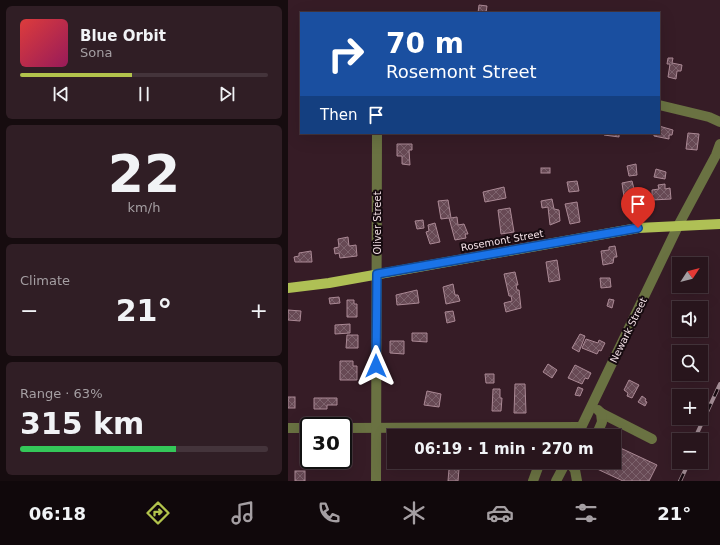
<!DOCTYPE html>
<html lang="en">
<head>
<meta charset="utf-8">
<style>
	body { margin:0; font-family:"DejaVu Sans",sans-serif; background:#301e25; color:#f1f3f6; height:100vh; display:flex; flex-direction:column; font-size:15px; white-space:nowrap }
	* { box-sizing:border-box; margin:0 }
	p { font-size:13px; color:#a59fa3 }
	.icon { flex:none; width:22px; height:22px; fill:none; stroke:currentColor; stroke-width:2; stroke-linecap:round; stroke-linejoin:round }
	.map { position:relative; flex:1; overflow:hidden }
	.sheet { display:flex; flex-direction:column; gap:6px; padding:6px; background:#160c0f; width:288px }
	.sheet>* { flex:none }
	.guide { position:absolute; left:12px; top:12px; width:360px; height:122px; border-radius:0px; box-shadow:0 4px 16px #0002,0 0 0 1px #44343b; background:#1a4fa0; color:#fff; overflow:hidden }
	.needle { width:26px; rotate:54deg }
	.tools { position:absolute; left:384px; top:257px; display:grid; gap:8px }
	.tools a { display:grid; place-items:center; width:36px; height:36px; border-radius:0px; background:#28151c; box-shadow:0 4px 16px #0002,0 0 0 1px #44343b; font-size:20px }
	.speed { position:absolute; left:12px; top:417px; display:flex; gap:8px; font-size:20px; font-weight:700; text-align:center }
	.speed>* { display:grid; place-content:center; width:52px; height:52px; border-radius:50%; background:#28151c; box-shadow:0 4px 16px #0002,0 0 0 1px #44343b; line-height:1 }
	.speed .limit { border:2px solid #111; border-radius:6px; background:#fff; color:#111 }
	.pin { position:absolute; display:grid; place-items:center; width:34px; height:34px; color:#fff; margin:-41px -17px; border-radius:50% 50% 50% 0; rotate:-45deg; box-shadow:0 0 4px #0007 }
	.pin .icon { rotate:45deg }
	.me { position:absolute; width:44px; margin:-22px; rotate:0deg; stroke-linejoin:round; filter:drop-shadow(0 0 3px #0008) }
	.turn { display:flex; align-items:center; gap:14px; height:84px; padding:0 20px; font-size:18px }
	.turn .icon { width:52px; height:52px; stroke-width:2.5 }
	.turn b { display:block; font-size:28px; line-height:34px }
	.then { display:flex; align-items:center; height:38px; padding:0 20px; background:#0003; gap:8px; font-size:15px }
	.big { font-size:30px; font-weight:700; line-height:1.1 }
	.sheet .card { flex:1; display:flex; flex-direction:column; justify-content:center; gap:6px; min-width:0; padding:0 14px; border-radius:6px; background:#301e25 }
	.sheet .dial { align-items:center; gap:0 }
	.dial b { font-size:52px; line-height:1 }
	.song { display:flex; align-items:center; gap:12px }
	.cover { width:48px; height:48px; border-radius:6px; background:linear-gradient(135deg,hsl(0 70% 55%),hsl(330 70% 35%)) }
	.played { height:4px; border-radius:2px; background:linear-gradient(90deg,#b2c34c 45%,#44343b 45%) }
	.keys { display:flex; justify-content:space-around; direction:ltr }
	.heat { display:flex; justify-content:space-between; align-items:center; font-size:22px; direction:ltr }
	.charge { height:6px; border-radius:3px; background:linear-gradient(90deg,#34c759 63%,#44343b 0) }
	.trip { position:absolute; left:99px; top:429px; width:234px; height:40px; border-radius:0px; background:#28151c; box-shadow:0 4px 16px #0002,0 0 0 1px #44343b; font-weight:700; line-height:40px; text-align:center }
	.menu { display:flex; height:64px; justify-content:space-around; align-items:center; background:#10080b; color:#a59fa3 }
	.menu .icon { width:28px; height:28px }
	.menu .on { color:#b2c34c }
	.menu b { font-size:18px; color:#f1f3f6 }
	main { display:flex; flex:1; min-height:0 }
	.map>svg:first-child { display:block }
</style>
</head>
<body>
<main>
<section class="sheet">
<div class="card">
<div class="song"><i class="cover"></i><div><b>Blue Orbit</b><p>Sona</p></div></div>
<div class="played"></div>
<div class="keys"><svg class="icon" aria-label="previous" viewBox="0 0 24 24"><path d="M18 5L8 12l10 7zM5 5v14"/></svg><svg class="icon" aria-label="pause" viewBox="0 0 24 24"><path d="M8 5v14M16 5v14"/></svg><svg class="icon" aria-label="next" viewBox="0 0 24 24"><path d="M6 5l10 7-10 7zM19 5v14"/></svg></div>
</div>
<div class="card dial"><b>22</b><p>km/h</p></div>
<div class="card"><p>Climate</p>
<div class="heat"><a>−</a><b class="big">21°</b><a>+</a></div>
</div>
<div class="card"><p>Range · 63%</p><b class="big">315 km</b><div class="charge"></div></div>
</section>
<div class="map">
<svg width="432" height="481" viewBox="0 0 432 481">
	<defs>
		<pattern id="building-cross-hatch" width="8" height="8" patternUnits="userSpaceOnUse"><rect width="8" height="8" fill="#674954"/><path d="M0 0l8 8M0 8l8-8" fill="none" stroke="#7d636d"/></pattern>
	</defs>
	<rect width="100%" height="100%" fill="#361c26"/>
	<g fill="url(#building-cross-hatch)" stroke="#ab8995">
		<polygon points="191,5 199,6 198,13 190,13"/>
		<polygon points="380,58 385,58 384,63 394,65 393,71 389,71 388,79 380,77 382,64 379,64"/>
		<polygon points="371,126 385,130 384,135 381,135 381,139 366,136 366,133 371,133"/>
		<polygon points="317,133 331,133 331,137 316,135"/>
		<polygon points="400,133 411,134 409,150 398,149"/>
		<polygon points="109,144 124,144 124,150 121,150 122,165 114,164 114,156 109,156"/>
		<polygon points="348,164 349,175 341,176 339,166"/>
		<rect x="253" y="168" width="9" height="5"/>
		<polygon points="368,169 378,172 377,179 366,177"/>
		<polygon points="289,181 291,191 281,192 279,182"/>
		<polygon points="344,181 348,197 336,197 334,183"/>
		<polygon points="377,184 377,189 382,188 383,199 364,200 364,190 371,189 370,185"/>
		<polygon points="216,187 218,198 197,202 195,192"/>
		<polygon points="264,199 266,209 271,210 272,221 262,225 260,207 254,208 253,201"/>
		<polygon points="160,200 163,218 169,217 170,225 176,224 180,234 177,234 178,238 167,240 161,218 153,219 150,201"/>
		<polygon points="289,202 292,222 282,224 277,204"/>
		<polygon points="222,208 226,232 213,234 210,210"/>
		<polygon points="135,220 136,228 129,229 127,221"/>
		<polygon points="147,223 152,242 142,244 138,232 141,231 140,225"/>
		<polygon points="60,237 61,246 68,245 69,256 52,258 51,253 47,254 46,248 51,247 50,239"/>
		<polygon points="327,246 329,257 326,257 325,263 315,265 313,251 321,250 321,247"/>
		<polygon points="23,251 24,262 7,262 6,257 11,256 11,253"/>
		<polygon points="269,260 272,280 261,282 258,262"/>
		<polygon points="227,272 230,285 228,285 229,290 231,290 233,308 218,312 216,303 224,301 223,296 221,296 216,274"/>
		<polygon points="312,278 322,278 323,287 313,288"/>
		<polygon points="165,284 167,295 170,295 172,301 158,304 155,287"/>
		<polygon points="129,290 131,303 109,305 108,295"/>
		<polygon points="51,297 52,303 42,304 41,298"/>
		<polygon points="321,299 326,300 324,308 319,306"/>
		<polygon points="59,300 66,300 66,304 69,304 69,317 59,317"/>
		<polygon points="0,310 13,311 12,321 0,320"/>
		<polygon points="165,311 167,321 159,323 157,312"/>
		<polygon points="62,324 62,333 47,334 47,325"/>
		<polygon points="124,333 139,333 139,342 124,341"/>
		<polygon points="292,334 297,336 291,352 284,348"/>
		<polygon points="59,335 70,335 70,348 58,348"/>
		<polygon points="298,339 310,343 311,340 317,343 313,351 311,350 309,354 294,348"/>
		<polygon points="102,341 116,341 116,354 102,353"/>
		<polygon points="52,361 65,361 65,366 69,366 69,380 52,380"/>
		<polygon points="260,364 269,370 264,378 255,372"/>
		<polygon points="287,365 303,373 300,379 297,378 294,384 280,378"/>
		<polygon points="197,374 206,374 206,383 198,383"/>
		<polygon points="341,380 351,385 344,398 339,396 340,393 336,390"/>
		<polygon points="227,384 237,384 238,413 226,413"/>
		<polygon points="290,387 295,389 292,396 287,395"/>
		<polygon points="205,389 212,389 212,398 214,398 213,411 204,411"/>
		<polygon points="139,391 153,394 151,407 136,405"/>
		<polygon points="354,396 358,399 357,401 359,402 357,406 350,402"/>
		<rect x="0" y="397" width="7" height="11"/>
		<polygon points="26,398 49,398 49,405 39,405 39,409 26,409"/>
		<polygon points="326,445 369,465 361,481 335,481 307,468 310,462 326,462"/>
		<polygon points="37,460 55,460 55,462 37,463"/>
		<rect x="113" y="462" width="17" height="5"/>
		<polygon points="161,469 171,469 170,481 160,481"/>
		<rect x="7" y="471" width="10" height="10"/>
	</g>
	<g fill="none" stroke-linecap="round" stroke-linejoin="round">
		<g stroke="#6a7242" stroke-width="10">
			<polyline points="371,105 421,117 432,122"/>
			<polyline points="313,413 364,439"/>
			<polyline points="0,428 21,428"/>
			<polyline points="55,428 293,427"/>
			<polyline points="289,436 391,224 428,155 432,144"/>
			<polyline points="308,436 314,422 313,413 310,410"/>
			<polyline points="281,462 287,470 289,481"/>
			<polyline points="88,481 89,133"/>
			<polyline points="245,481 252,462"/>
			<polyline points="268,481 278,462"/>
		</g>
		<polyline stroke="#afc055" stroke-width="10" points="0,288 41,283 350,228 432,224"/>
		<g stroke="#a48e96" stroke-width="4">
			<g id="rail">
				<polyline points="406,440 432,384"/>
				<polyline points="392,481 401,462"/>
			</g>
		</g>
		<use href="#rail" stroke="#160a0f" stroke-width="2.5" stroke-dasharray="8" stroke-linecap="butt"/>
	</g>
	<g fill="none" stroke-linecap="round" stroke-linejoin="round">
		<g stroke="#114b97" stroke-width="10">
			<polyline id="route" points="88,366 89,274 350,228"/>
		</g>
		<use href="#route" stroke="#1a73e8" stroke-width="7"/>
	</g>
	<g text-anchor="middle" stroke-width="4" stroke-linejoin="round" paint-order="stroke">
		<g font-size="10" fill="#f3e0e6" stroke="#160a0f">
			<text transform="translate(89 223) rotate(-90)" y="4">Oliver Street</text>
			<text transform="translate(214 240) rotate(-10)" y="4">Rosemont Street</text>
			<text transform="translate(340 330) rotate(-64)" y="4">Newark Street</text>
		</g>
	</g>
</svg>
<div class="tools">
<a><svg class="needle" viewBox="-14 -14 28 28"><path d="M0-13l5 13h-10z" fill="#e53935"/><path d="M0 13l5-13h-10z" fill="#a59fa3"/></svg></a>
<a><svg class="icon" aria-label="sound" viewBox="0 0 24 24"><path d="M4 9h4l5-4v14l-5-4H4zM17 9q2 3 0 6"/></svg></a>
<a><svg class="icon" aria-label="search" viewBox="0 0 24 24"><circle cx="10" cy="10" r="6"/><path d="M15 15l6 6"/></svg></a>
<a>+</a>
<a>−</a>
</div>
<div class="speed"><div class="limit">30</div></div>
<div class="pin" style="left:350px;top:228px;background:#d93025"><svg class="icon" aria-label="arrive" viewBox="0 0 24 24"><path d="M6 21V4h12l-3 4 3 4H6"/></svg></div>
<svg class="me" style="left:88px;top:366px" viewBox="-20 -20 40 40"><path d="M0-17L14 15 0 8-14 15z" fill="#1a73e8" stroke="#fff" stroke-width="4"/></svg>
<div class="trip">06:19 · 1 min · 270 m</div>
<div class="guide">
<div class="turn"><svg class="icon" aria-label="right" viewBox="0 0 24 24"><path d="M7 20v-9h11M14 6l5 5-5 5"/></svg><div><b>70 m</b>Rosemont Street</div></div>
<div class="then">Then<svg class="icon" aria-label="arrive" viewBox="0 0 24 24"><path d="M6 21V4h12l-3 4 3 4H6"/></svg></div>
</div>
</div>
</main>
<nav class="menu">
<b>06:18</b>
<svg class="icon on" aria-label="directions" viewBox="0 0 24 24"><path d="M12 3l9 9-9 9-9-9zM9 14v-3h6M13 9l2 2-2 2"/></svg>
<svg class="icon" aria-label="music" viewBox="0 0 24 24"><path d="M9 18V5l10-2v13"/><circle cx="6" cy="18" r="3"/><circle cx="16" cy="16" r="3"/></svg>
<svg class="icon" aria-label="phone" viewBox="0 0 24 24"><path d="M5 4h4l2 5-3 2q2 4 5 5l2-3 5 2v4C11 20 4 13 5 4z"/></svg>
<svg class="icon" aria-label="climate" viewBox="0 0 24 24"><path d="M12 3v18M4 7l16 10M4 17L20 7"/></svg>
<svg class="icon" aria-label="car" viewBox="0 0 24 24"><path d="M5 17H2v-5l4-1 3-4h7l3 4 3 1v5h-3M9 17h6M6 11h13"/><circle cx="7" cy="17" r="2"/><circle cx="17" cy="17" r="2"/></svg>
<svg class="icon" aria-label="filters" viewBox="0 0 24 24"><path d="M4 7h16M4 17h16"/><circle cx="9" cy="7" r="2"/><circle cx="15" cy="17" r="2"/></svg>
<b>21°</b>
</nav>
</body>
</html>
